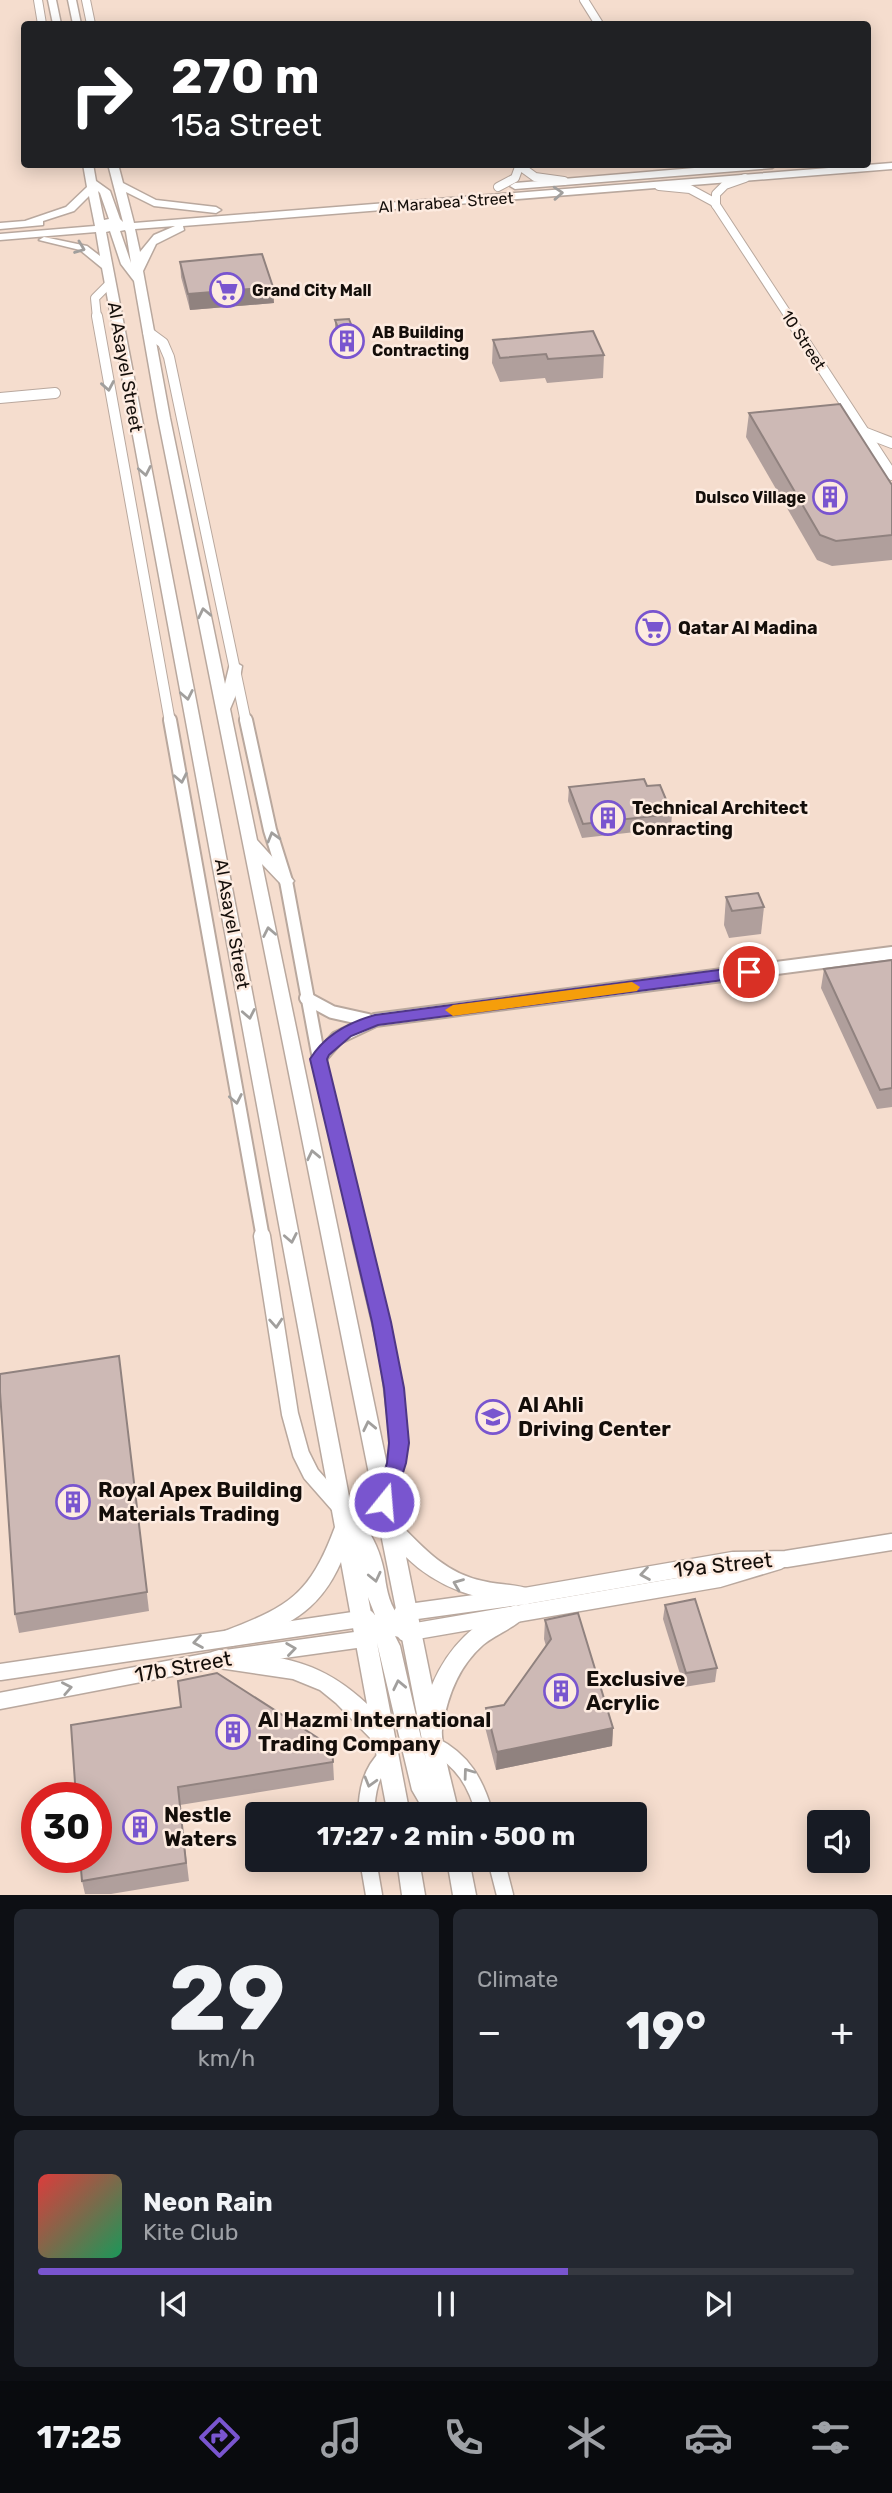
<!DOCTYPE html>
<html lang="en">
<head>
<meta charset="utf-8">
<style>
	body { margin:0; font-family:Rubik,sans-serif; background:#242831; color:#f1f3f6; height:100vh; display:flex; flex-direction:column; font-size:26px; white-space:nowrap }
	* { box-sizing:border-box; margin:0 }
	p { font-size:23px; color:#9ea1a6 }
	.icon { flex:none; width:38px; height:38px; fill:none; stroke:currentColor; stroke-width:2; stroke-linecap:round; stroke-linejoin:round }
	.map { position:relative; height:1895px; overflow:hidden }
	.drawer { display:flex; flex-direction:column; gap:14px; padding:14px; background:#0d0f14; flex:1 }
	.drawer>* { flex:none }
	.top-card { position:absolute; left:21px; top:21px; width:850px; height:147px; border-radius:7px; box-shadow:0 4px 18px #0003; background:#202124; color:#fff; overflow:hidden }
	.controls { position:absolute; left:807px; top:1810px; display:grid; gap:14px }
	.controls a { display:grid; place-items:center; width:63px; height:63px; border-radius:7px; background:#171b24; box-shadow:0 4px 18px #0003; font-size:35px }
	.speed { position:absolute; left:21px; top:1782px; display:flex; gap:14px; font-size:35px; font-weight:700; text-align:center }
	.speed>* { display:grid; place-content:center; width:91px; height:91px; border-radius:50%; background:#171b24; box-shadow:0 4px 18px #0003; line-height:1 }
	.speed .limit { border:10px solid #d22; background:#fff; color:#111 }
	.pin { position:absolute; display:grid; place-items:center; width:60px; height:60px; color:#fff; margin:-30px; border:4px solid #fff; border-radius:50%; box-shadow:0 2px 7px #0007 }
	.me { position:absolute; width:77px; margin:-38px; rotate:17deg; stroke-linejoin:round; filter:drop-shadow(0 0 5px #0008) }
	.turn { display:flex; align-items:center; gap:24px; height:147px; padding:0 35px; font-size:32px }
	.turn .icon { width:91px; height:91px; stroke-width:2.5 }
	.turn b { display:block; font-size:49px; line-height:60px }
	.big { font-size:52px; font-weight:700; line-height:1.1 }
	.drawer .tile { flex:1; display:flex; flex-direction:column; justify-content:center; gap:10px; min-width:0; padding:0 24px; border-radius:10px; background:#242831 }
	.drawer .dial { align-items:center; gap:0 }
	.dial b { font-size:91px; line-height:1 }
	.song { display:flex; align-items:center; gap:21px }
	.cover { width:84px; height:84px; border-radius:10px; background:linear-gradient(135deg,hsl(0 70% 55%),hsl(150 70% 35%)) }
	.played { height:7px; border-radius:4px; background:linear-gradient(90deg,#7955cf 65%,#363941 65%) }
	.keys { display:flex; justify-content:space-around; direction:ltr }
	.heat { display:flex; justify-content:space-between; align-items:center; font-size:38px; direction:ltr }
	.drawer .tiles { flex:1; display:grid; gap:14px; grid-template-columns:1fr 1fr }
	.tile:last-child { grid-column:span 2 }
	.trip { position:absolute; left:245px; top:1802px; width:402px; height:70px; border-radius:7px; background:#171b24; box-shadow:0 4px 18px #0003; font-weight:700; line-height:70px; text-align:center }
	.dock { display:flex; height:112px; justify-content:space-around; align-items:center; background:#090b0e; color:#9ea1a6 }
	.dock .icon { width:49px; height:49px }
	.dock .current { color:#7955cf }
	.dock b { font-size:32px; color:#f1f3f6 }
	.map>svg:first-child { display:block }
</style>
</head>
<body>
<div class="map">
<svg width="892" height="1895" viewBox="0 0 892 1895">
	<rect width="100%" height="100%" fill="#fdebe0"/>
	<path fill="#f5ddce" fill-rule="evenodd" d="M0,0H892V1894L0,1895ZM24,24H868V164H24ZM37,1797H96V1857H37ZM257,1815H635V1860H257ZM819,1822H858V1860H819Z"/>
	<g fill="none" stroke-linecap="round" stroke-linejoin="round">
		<g stroke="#b9a89e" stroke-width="10">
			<g id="minor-far3">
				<polyline points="38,0 42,24"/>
				<polyline points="86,0 91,24"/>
				<polyline points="584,0 599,24"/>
				<polyline points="517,164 535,177 564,181"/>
				<polyline points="659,186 690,189 714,202 790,318"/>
				<polyline points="498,187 515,178 519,167"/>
				<polyline points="716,205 716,194 725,185 745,178"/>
				<polyline points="97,318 95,298 109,284"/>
			</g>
		</g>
		<g stroke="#b9a89e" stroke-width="12">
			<g id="minor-far2">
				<polyline points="97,316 170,722"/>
				<polyline points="788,316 892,475"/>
				<polyline points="148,332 163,343 169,357 246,722"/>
				<polyline points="0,398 55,393"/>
				<polyline points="866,433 892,443"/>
			</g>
		</g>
		<g stroke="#b9a89e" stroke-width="16">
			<g id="minor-far1">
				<polyline points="170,720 263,1238"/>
				<polyline points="246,720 270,830 286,881 319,1059 361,1238"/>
				<polyline points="306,998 332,1012 368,1020"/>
				<polyline points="319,1059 337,1038 375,1020 892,953"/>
			</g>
		</g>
		<g stroke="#b9a89e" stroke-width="19">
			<g id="minor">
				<polyline points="262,1236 290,1414 301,1454 311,1474 340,1507"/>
				<polyline points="360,1236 388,1355 399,1443 386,1499"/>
				<polyline points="402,1613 525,1596 733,1560 786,1559 892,1542"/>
				<polyline points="405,1633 719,1579 779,1561"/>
				<polyline points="0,1672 367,1618"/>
				<polyline points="0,1701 219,1659 370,1638"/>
				<path d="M433,1745C463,1760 476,1783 485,1815"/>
				<path d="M366,1815C367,1791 370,1772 388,1755"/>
				<polyline points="368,1860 374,1895"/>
				<polyline points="496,1860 505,1895"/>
			</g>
		</g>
		<g stroke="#b9a89e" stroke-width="3">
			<g id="secondary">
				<polygon points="48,0 56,0 61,24 53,24"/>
				<polygon points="68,0 76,0 81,24 73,24"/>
				<path d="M892,163V169L183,226L184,230L156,244L143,271L170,418L225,684L230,663L235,662L242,666L238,690L230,709L257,840L294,881L291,884H281L262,864L399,1523C423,1548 447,1574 483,1581C499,1585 517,1584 532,1590L535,1596L532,1602L525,1605C479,1600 440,1590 406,1557L432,1685C449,1646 475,1620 516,1605L523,1608L526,1614C521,1625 494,1635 483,1645C458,1667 447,1697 442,1730C440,1743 456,1798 459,1815H429L423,1809L412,1790L377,1643L410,1815H388L374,1742L336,1703L320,1690L293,1679L219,1668L212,1666L208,1659L212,1652L219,1650C282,1657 319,1659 367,1704L341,1562C318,1615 283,1628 232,1646L225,1643L222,1637L225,1631C290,1606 310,1594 335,1527L102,268L80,250L39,240L44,237L87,246L100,256L96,232L0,240V234L95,226L89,196L74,211L43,221V225L0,229V223L25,221L66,207L87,187L83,164H93L96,181L110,191L120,219L123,222L108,164H118L123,183L156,200L216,207L221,210L216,213L154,206L126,192L134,223ZM98,191L100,193L109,219L104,220ZM175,226L154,235L140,252L135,229ZM125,230L126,232L131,263L120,231ZM110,231L121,264L134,281L158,418L397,1614C388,1601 386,1586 384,1571C379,1547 370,1529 352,1512L106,232ZM368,1597L375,1615L371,1613ZM395,1636L402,1638L426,1760L400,1646Z"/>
				<polygon points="742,164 777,165 772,168 515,189 510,186 515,183"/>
				<polygon points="397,1860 419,1860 425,1895 402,1895"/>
				<polygon points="447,1860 469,1860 476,1895 453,1895"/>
			</g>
		</g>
		<use href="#minor-far3" stroke="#fff" stroke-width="8"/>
		<use href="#minor-far2" stroke="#fff" stroke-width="10"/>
		<use href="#minor-far1" stroke="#fff" stroke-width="12"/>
		<use href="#minor" stroke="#fff" stroke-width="16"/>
		<use href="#secondary" fill="#fff" fill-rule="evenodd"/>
	</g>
	<g fill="#b09f9c">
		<polygon points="180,262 274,303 190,310 181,277"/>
		<polygon points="335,320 360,353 346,354 335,328"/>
		<polygon points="493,340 604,355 603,378 547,383 545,378 500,382 492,363"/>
		<polygon points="749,413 892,485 892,560 832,566 817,560 746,437"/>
		<polygon points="647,786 672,814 671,828 582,838 568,801 569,787"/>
		<polygon points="726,897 764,907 761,934 729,938 724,925"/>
		<polygon points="892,960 892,1107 877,1109 821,988 824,969"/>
		<polygon points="119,1356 149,1611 19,1633 15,1614"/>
		<polygon points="665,1605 717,1668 715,1682 684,1687 663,1619"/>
		<polygon points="545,1620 613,1728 612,1746 496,1770 485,1727 486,1708 504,1705 546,1646 544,1639"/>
		<polygon points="181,1707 333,1762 334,1780 180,1805 189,1881 111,1894 85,1894 82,1881"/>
	</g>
	<g fill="#90827f">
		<polygon points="273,287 274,303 190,310 188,294"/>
		<polygon points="359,345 360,353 346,354 345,346"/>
		<polygon points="613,1728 612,1746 496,1770 497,1752"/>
	</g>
	<g fill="#cdb9b5" stroke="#90827f" stroke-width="2">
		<polygon points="262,254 273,287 188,294 180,262"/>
		<polygon points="349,319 359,345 345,346 335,320"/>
		<polygon points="593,331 604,355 548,359 546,354 500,358 493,340"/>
		<polygon points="840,404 892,485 892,535 836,541 820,535 749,413"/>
		<polygon points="644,779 647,786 660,785 672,814 583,824 569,787"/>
		<polygon points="758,893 764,907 732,911 726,897"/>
		<polygon points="892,960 892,1088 880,1090 824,969"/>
		<polygon points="119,1356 147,1592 15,1614 0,1392 0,1374"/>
		<polygon points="695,1599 717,1668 686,1673 665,1605"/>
		<polygon points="578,1613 613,1728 497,1752 486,1708 504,1705 551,1639 545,1620"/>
		<polygon points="217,1673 332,1747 333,1762 178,1787 186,1863 82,1881 80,1857 96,1857 96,1797 76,1797 71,1725 181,1707 178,1681"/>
	</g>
	<defs><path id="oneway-chevron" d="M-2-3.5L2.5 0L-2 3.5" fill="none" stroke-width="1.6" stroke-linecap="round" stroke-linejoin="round" transform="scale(1.75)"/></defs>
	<g stroke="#a19f9d">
		<use href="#oneway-chevron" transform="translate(558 193) rotate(-4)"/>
		<use href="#oneway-chevron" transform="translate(80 248) rotate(21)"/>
		<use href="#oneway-chevron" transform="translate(108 386) rotate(80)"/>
		<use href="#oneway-chevron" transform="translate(145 471) rotate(79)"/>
		<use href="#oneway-chevron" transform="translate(204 613) rotate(-102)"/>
		<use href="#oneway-chevron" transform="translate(187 695) rotate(79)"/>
		<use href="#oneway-chevron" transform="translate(181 778) rotate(79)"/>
		<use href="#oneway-chevron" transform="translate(273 837) rotate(-106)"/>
		<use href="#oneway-chevron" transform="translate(269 932) rotate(-101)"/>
		<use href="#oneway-chevron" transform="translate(249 1014) rotate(79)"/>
		<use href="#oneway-chevron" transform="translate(236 1099) rotate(79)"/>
		<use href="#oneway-chevron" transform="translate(313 1155) rotate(-102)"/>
		<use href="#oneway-chevron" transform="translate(291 1238) rotate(79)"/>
		<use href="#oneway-chevron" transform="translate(276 1323) rotate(86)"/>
		<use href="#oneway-chevron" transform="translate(369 1426) rotate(-102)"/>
		<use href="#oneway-chevron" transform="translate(645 1574) rotate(171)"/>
		<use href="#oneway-chevron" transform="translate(375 1577) rotate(77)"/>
		<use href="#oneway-chevron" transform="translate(458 1584) rotate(-158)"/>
		<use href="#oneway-chevron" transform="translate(198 1642) rotate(171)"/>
		<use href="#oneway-chevron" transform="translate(291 1649) rotate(-8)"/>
		<use href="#oneway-chevron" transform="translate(399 1685) rotate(-102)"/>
		<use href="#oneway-chevron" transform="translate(67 1688) rotate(-11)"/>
		<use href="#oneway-chevron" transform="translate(468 1773) rotate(-126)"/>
		<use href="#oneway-chevron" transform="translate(370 1782) rotate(106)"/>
	</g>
	<path fill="#7955cf" stroke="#4f3787" stroke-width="2" d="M749,966L757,972L754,976L378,1025L351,1036L329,1055L327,1059L391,1322L404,1388L409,1443L406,1463L392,1508H377L374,1502L387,1463L389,1443L384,1388L372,1322L310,1059C325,1035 349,1022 375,1015Z"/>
	<polygon fill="#f59e0b" points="632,982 640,987 637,991 453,1016 445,1010 453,1005"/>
	<defs>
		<g id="supermarket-ring" transform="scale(1.75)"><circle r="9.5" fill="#fdebe0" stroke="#7955cf" stroke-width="1.5"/><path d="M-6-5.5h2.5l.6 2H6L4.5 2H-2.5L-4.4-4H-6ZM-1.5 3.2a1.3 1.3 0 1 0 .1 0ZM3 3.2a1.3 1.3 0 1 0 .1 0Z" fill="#7955cf"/></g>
		<g id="building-ring" transform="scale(1.75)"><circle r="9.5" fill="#fdebe0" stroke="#7955cf" stroke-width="1.5"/><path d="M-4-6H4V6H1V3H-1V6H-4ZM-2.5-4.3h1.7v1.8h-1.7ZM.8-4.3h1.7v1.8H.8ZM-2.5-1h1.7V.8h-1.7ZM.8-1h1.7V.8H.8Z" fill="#7955cf"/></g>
		<g id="school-ring" transform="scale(1.75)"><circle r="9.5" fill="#fdebe0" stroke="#7955cf" stroke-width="1.5"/><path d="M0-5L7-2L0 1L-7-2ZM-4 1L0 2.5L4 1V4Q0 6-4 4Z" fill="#7955cf"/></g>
	</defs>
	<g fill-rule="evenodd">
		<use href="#supermarket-ring" x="227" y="290"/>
		<use href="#building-ring" x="347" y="341"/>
		<use href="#building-ring" x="830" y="497"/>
		<use href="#supermarket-ring" x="653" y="628"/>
		<use href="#building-ring" x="608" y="818"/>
		<use href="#school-ring" x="493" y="1417"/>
		<use href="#building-ring" x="73" y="1502"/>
		<use href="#building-ring" x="561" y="1691"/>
		<use href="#building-ring" x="233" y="1732"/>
		<use href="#building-ring" x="140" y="1827"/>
	</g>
	<g text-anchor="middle" stroke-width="5" stroke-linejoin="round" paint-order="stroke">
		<g font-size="16" fill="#140e0a" stroke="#fdebe0">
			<text transform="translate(446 202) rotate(-4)" y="6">Al Marabea' Street</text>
			<text transform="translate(804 340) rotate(57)" y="6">10 Street</text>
		</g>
		<g font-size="16" font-weight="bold" fill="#140e0a" stroke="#fdebe0" text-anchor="start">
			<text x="252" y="296">Grand City Mall</text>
			<text x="372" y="338">AB Building<tspan x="372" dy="18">Contracting</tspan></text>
			<text x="806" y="503" text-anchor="end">Dulsco Village</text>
		</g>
		<g font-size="18" fill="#140e0a" stroke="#fdebe0">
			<text transform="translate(125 367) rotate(80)" y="6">Al Asayel Street</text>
			<text transform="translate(232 924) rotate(80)" y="6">Al Asayel Street</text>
		</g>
		<g font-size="18" font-weight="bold" fill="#140e0a" stroke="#fdebe0" text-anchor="start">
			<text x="678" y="634">Qatar Al Madina</text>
			<text x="632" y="814">Technical Architect<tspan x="632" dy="21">Conracting</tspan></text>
		</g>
		<g font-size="21" font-weight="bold" fill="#140e0a" stroke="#fdebe0" text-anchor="start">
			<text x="518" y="1412">Al Ahli<tspan x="518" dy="24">Driving Center</tspan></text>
			<text x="98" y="1497">Royal Apex Building<tspan x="98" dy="24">Materials Trading</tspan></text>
			<text x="586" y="1686">Exclusive<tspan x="586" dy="24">Acrylic</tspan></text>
			<text x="258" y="1727">Al Hazmi International<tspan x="258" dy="24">Trading Company</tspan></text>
			<text x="164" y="1822">Nestle<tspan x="164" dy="24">Waters</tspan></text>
		</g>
		<g font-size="21" fill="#140e0a" stroke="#fdebe0">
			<text transform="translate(723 1565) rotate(-6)" y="7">19a Street</text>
			<text transform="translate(183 1667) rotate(-10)" y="7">17b Street</text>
		</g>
	</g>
</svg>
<div class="controls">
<a><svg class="icon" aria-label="sound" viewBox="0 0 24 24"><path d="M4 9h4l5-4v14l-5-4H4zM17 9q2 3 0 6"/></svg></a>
</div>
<div class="speed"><div class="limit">30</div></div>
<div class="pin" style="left:749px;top:972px;background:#d93025"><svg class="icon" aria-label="arrive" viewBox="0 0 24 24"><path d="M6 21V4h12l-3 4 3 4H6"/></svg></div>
<svg class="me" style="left:384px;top:1502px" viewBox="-20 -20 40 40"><circle r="17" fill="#7955cf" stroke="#fff" stroke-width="3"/><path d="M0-11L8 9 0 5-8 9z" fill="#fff"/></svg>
<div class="trip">17:27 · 2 min · 500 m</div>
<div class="top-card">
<div class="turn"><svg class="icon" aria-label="right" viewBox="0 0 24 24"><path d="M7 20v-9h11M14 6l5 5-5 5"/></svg><div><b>270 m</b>15a Street</div></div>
</div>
</div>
<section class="drawer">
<div class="tiles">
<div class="tile dial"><b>29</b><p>km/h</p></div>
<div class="tile"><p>Climate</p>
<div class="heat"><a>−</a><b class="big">19°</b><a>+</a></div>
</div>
<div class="tile">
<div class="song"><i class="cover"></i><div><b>Neon Rain</b><p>Kite Club</p></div></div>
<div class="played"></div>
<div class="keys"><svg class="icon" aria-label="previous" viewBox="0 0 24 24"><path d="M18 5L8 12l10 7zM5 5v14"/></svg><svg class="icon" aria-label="pause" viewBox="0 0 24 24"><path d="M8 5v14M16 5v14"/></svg><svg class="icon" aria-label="next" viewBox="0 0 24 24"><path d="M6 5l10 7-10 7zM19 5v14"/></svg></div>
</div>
</div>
</section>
<nav class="dock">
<b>17:25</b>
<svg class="icon current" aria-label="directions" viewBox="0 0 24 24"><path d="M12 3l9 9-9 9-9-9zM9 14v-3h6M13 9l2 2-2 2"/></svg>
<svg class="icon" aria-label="music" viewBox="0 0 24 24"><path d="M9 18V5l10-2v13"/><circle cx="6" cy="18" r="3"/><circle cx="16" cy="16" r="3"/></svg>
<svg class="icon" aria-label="phone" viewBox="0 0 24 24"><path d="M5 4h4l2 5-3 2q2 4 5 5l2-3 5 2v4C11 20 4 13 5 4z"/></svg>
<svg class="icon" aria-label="climate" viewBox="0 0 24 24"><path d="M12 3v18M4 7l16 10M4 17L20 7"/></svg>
<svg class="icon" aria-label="car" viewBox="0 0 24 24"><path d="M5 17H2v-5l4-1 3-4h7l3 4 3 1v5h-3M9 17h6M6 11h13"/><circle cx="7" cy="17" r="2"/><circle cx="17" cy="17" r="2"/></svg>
<svg class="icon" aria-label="filters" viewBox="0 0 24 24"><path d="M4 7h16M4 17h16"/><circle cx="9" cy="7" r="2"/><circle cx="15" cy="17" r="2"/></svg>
</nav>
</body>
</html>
